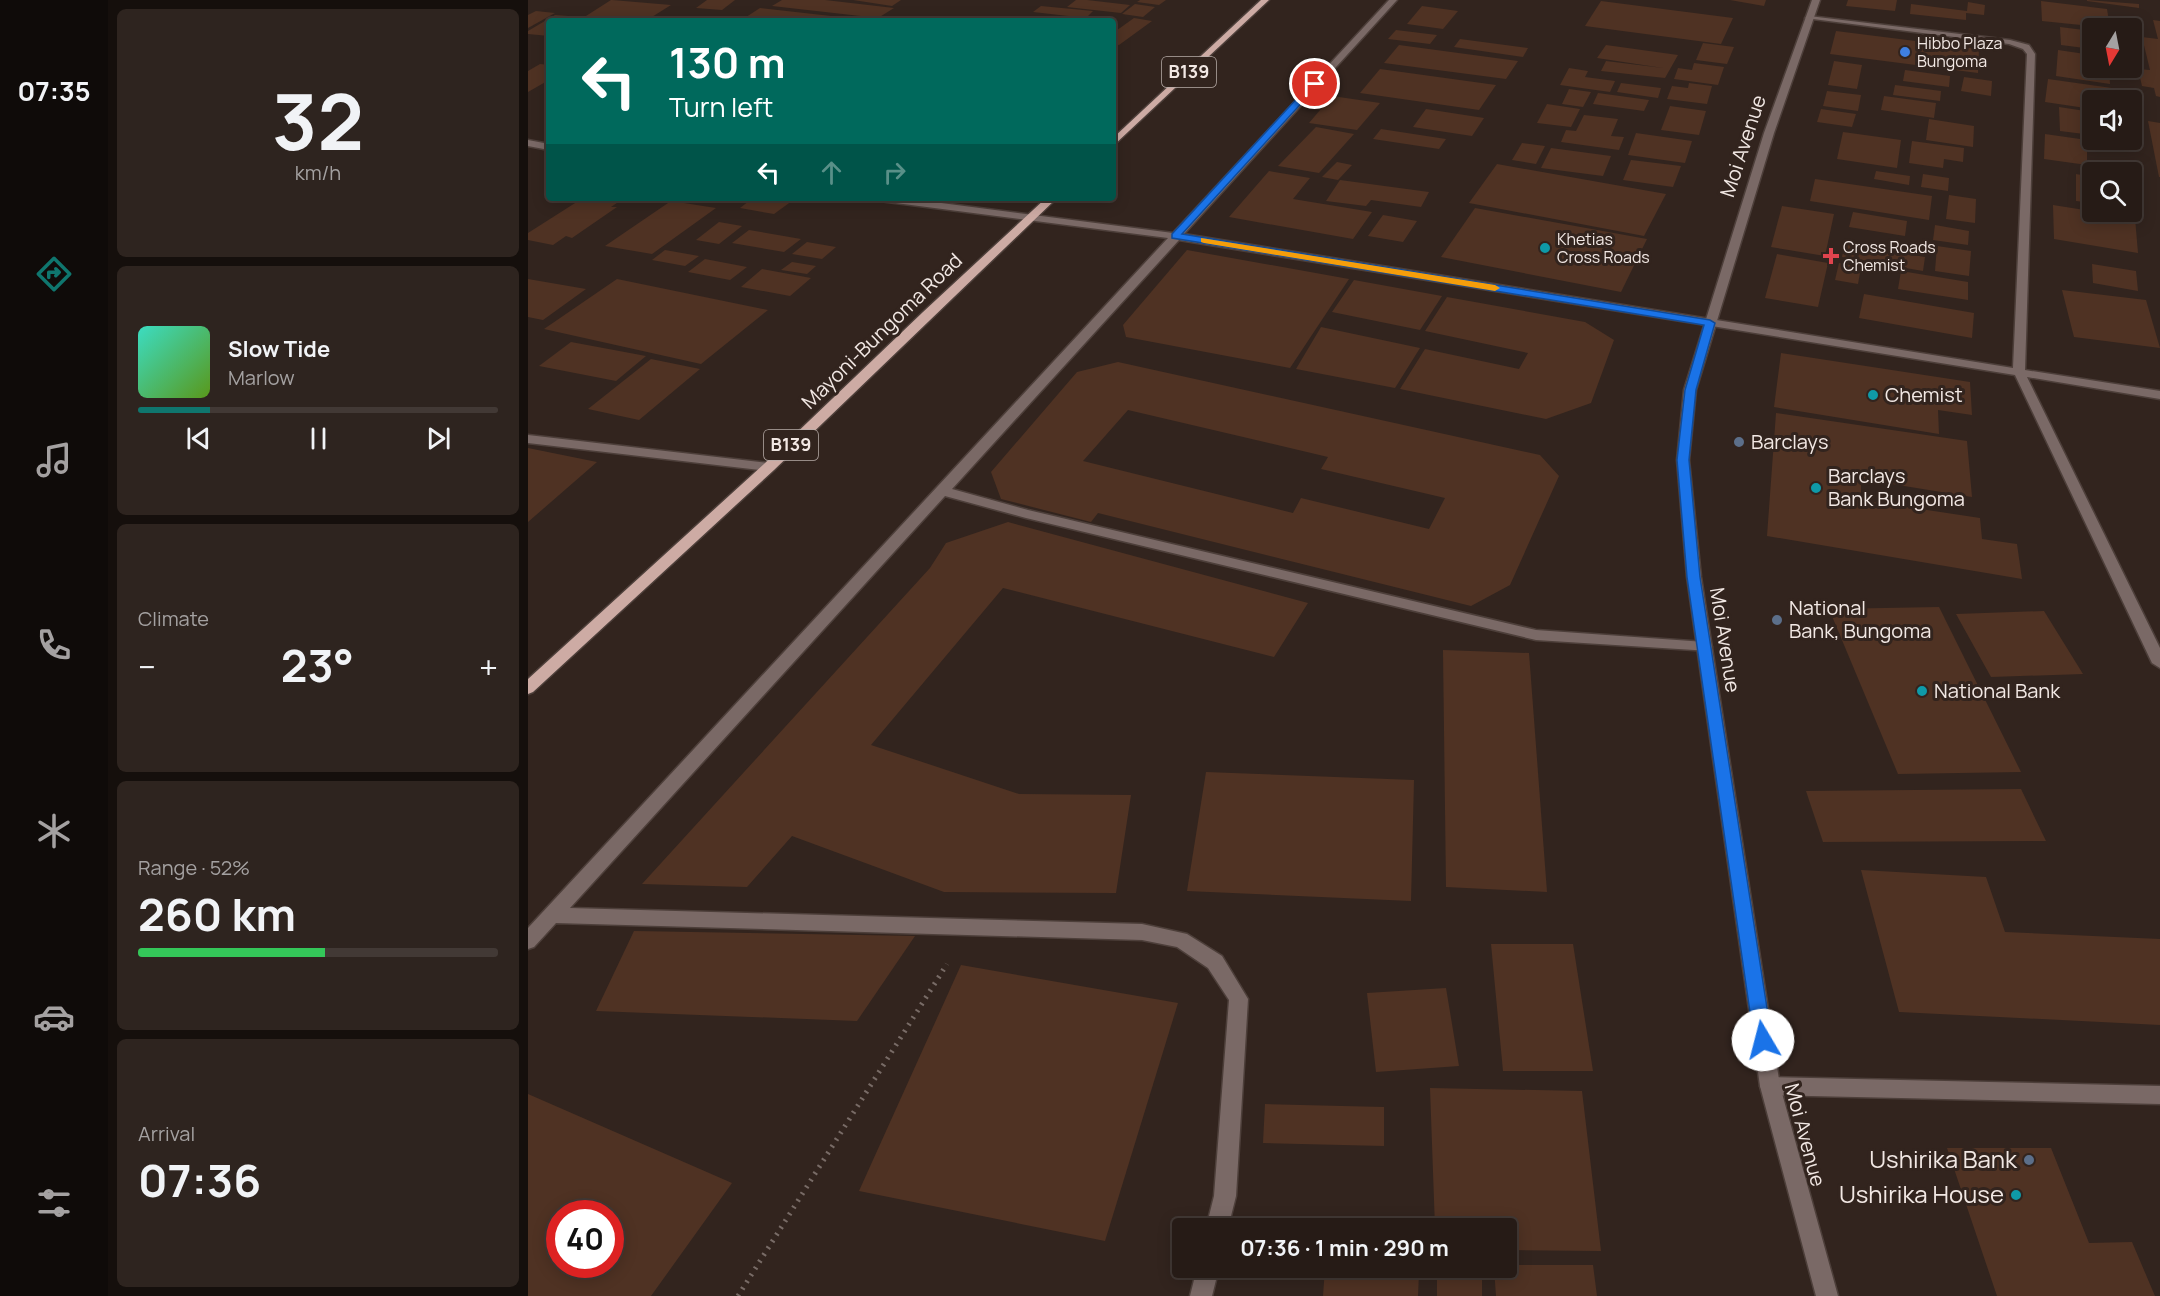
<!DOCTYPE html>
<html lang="en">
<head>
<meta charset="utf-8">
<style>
	body { margin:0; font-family:Manrope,sans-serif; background:#2e241f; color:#f1f3f6; height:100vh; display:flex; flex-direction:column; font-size:22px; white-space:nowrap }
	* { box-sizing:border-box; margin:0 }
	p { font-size:20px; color:#a4a1a1 }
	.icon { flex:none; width:33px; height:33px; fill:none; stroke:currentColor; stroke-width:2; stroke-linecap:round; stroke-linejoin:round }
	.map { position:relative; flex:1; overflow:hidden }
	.drawer { display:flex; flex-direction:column; gap:9px; padding:9px; background:#150f0c; width:420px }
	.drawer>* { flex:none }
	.hud { position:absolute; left:18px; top:18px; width:570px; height:183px; border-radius:6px; box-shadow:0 3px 15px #0003,0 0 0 2px #423935; background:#00695c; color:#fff; overflow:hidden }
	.needle { width:39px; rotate:190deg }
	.fabs { position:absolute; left:1554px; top:18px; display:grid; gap:12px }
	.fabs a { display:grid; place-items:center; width:60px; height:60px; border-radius:6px; background:#261b16; box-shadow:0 3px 15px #0003,0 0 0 2px #423935; font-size:30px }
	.speed { position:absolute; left:18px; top:1200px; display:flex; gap:12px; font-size:30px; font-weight:700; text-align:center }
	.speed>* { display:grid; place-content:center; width:78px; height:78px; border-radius:50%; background:#261b16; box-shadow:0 3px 15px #0003,0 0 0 2px #423935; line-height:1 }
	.speed .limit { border:9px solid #d22; background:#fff; color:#111 }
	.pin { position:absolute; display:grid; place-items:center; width:51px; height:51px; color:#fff; margin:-26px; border:3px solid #fff; border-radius:50%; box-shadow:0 2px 6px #0007 }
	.me { position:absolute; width:66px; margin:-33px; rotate:352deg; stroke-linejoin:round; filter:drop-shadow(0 0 4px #0008) }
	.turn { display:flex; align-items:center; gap:21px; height:126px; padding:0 24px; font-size:27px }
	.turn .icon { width:78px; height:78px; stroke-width:2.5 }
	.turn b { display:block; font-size:42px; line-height:51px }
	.lanes { display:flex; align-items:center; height:57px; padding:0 24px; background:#0003; justify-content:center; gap:30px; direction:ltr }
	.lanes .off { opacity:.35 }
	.big { font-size:45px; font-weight:700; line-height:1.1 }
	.drawer .tile { flex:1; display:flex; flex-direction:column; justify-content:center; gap:9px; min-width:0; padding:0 21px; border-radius:9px; background:#2e241f }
	.drawer .dial { align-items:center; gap:0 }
	.dial b { font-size:78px; line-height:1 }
	.song { display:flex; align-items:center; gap:18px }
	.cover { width:72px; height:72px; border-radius:9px; background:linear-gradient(135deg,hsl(170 70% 55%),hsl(90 70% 35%)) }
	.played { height:6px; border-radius:3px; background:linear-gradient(90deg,#0f766e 20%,#423935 20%) }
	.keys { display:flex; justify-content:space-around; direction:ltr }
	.heat { display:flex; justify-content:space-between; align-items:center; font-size:33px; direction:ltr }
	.charge { height:9px; border-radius:4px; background:linear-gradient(90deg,#34c759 52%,#423935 0) }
	.trip { position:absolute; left:644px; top:1218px; width:345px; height:60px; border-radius:6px; background:#261b16; box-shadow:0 3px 15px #0003,0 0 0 2px #423935; font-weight:700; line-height:60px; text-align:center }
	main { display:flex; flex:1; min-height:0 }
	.tabs { display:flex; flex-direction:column; width:108px; justify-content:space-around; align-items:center; background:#0f0b09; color:#a4a1a1 }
	.tabs .icon { width:42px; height:42px }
	.tabs .active { color:#0f766e }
	.tabs b { font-size:27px; color:#f1f3f6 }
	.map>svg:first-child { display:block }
</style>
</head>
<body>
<main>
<nav class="tabs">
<b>07:35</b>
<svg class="icon active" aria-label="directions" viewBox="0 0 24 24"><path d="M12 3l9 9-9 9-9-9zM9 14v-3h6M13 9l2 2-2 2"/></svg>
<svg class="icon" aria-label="music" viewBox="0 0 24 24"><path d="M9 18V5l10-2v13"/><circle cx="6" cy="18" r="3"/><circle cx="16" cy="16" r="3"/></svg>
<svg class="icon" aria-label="phone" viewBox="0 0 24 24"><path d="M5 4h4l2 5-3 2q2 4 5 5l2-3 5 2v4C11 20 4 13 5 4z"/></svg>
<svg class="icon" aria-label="climate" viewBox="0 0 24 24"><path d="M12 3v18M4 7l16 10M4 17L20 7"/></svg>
<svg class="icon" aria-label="car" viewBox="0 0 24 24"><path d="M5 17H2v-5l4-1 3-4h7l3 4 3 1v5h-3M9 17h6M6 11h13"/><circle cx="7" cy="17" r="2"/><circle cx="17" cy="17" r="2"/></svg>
<svg class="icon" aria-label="filters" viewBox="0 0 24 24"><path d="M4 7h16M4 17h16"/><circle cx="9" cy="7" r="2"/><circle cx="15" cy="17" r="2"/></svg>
</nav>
<section class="drawer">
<div class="tile dial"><b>32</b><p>km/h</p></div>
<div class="tile">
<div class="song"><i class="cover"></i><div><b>Slow Tide</b><p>Marlow</p></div></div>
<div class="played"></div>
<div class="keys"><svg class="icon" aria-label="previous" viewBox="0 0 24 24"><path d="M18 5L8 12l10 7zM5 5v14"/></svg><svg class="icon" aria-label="pause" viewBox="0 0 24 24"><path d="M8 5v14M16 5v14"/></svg><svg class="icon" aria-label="next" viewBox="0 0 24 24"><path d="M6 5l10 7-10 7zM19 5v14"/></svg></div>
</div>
<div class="tile"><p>Climate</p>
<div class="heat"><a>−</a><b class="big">23°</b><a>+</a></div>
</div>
<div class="tile"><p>Range · 52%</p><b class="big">260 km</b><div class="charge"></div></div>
<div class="tile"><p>Arrival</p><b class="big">07:36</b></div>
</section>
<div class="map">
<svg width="1632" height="1296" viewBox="0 0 1632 1296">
	<rect width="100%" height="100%" fill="#32241e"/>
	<g fill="#4f3223" fill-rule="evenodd">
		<polygon points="83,0 84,0 143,5 119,20 58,16"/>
		<polygon points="179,0 207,0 194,10 168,8"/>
		<polygon points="254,0 297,0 366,8 350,18 244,6"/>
		<polygon points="325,0 373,0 364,6"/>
		<polygon points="548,0 559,0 602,5 593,13 539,7"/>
		<polygon points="612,0 638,0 631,5 609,2"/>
		<polygon points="1202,0 1238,0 1236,6"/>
		<polygon points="1320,0 1369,0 1367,11 1318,6"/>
		<polygon points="1559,0 1611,4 1611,8 1559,1"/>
		<polygon points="1073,1 1205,18 1193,44 1057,26"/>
		<polygon points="1513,1 1579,9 1582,28 1514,21"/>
		<polygon points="1440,2 1457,5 1456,15 1438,13 1438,20 1382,14 1383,4 1439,11"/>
		<polygon points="607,4 627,7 615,17 594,14"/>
		<polygon points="513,6 565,11 558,18 505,12"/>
		<polygon points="894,6 930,11 915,29 879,24"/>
		<polygon points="232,8 321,18 316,21 212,21"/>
		<polygon points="8,11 27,13 0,28 0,15"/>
		<polygon points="27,15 54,17 47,21 21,21 21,36 0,34 0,31"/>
		<polygon points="606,18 624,21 591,45 585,44 585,33"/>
		<polygon points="1625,20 1632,21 1632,97 1628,96 1626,88 1614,86 1610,69 1622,70 1614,37 1630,39"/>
		<polygon points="1532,27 1564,31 1564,49 1533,45"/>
		<polygon points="868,30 909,35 902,44 860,39"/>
		<polygon points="1308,31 1451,49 1450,73 1302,54"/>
		<polygon points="932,39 1000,48 995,57 926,47"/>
		<polygon points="1175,43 1206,47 1199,64 1168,60"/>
		<polygon points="871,45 990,61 978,79 856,63"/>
		<polygon points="1078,45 1150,55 1137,78 1073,71 1078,61 1135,68 1069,58"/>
		<polygon points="1530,50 1564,55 1564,68 1581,68 1582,84 1528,76"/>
		<polygon points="1306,61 1334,65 1329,89 1300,85"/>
		<polygon points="1166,63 1196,67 1190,85 1146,79 1150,68 1164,70"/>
		<polygon points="12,64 21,65 21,80 0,92 0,71"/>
		<polygon points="1041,68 1060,71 1057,77 1087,81 1082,92 1032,85"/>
		<polygon points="852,69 968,85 951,110 832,93"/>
		<polygon points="1377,70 1422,76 1421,87 1375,81"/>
		<polygon points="1436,77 1464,81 1463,96 1433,91"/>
		<polygon points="1520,79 1591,89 1590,100 1564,100 1564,109 1517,102"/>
		<polygon points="1093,83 1133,88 1130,98 1089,92"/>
		<polygon points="1161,83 1184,86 1179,104 1139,99 1144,86 1160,88"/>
		<polygon points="1367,85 1413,91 1412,101 1365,95"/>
		<polygon points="1041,89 1063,92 1055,107 1034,104"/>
		<polygon points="1299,91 1333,95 1330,111 1295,106"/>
		<polygon points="1070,93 1121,100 1116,111 1065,104"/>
		<polygon points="804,96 852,103 829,130 781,123"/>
		<polygon points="1356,96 1408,103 1406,118 1353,110"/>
		<polygon points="1019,104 1052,109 1043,127 1009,123"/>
		<polygon points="1142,106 1178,111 1171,135 1133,130"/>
		<polygon points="1531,107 1564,112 1564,135 1532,131"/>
		<polygon points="898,109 956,118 944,136 885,127"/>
		<polygon points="1293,109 1328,114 1324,127 1289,122"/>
		<polygon points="1056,115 1090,119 1083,136 1096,137 1091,150 1033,142 1038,130 1048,131"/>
		<polygon points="1401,119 1446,126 1445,147 1398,140"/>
		<polygon points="1620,121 1632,123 1632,177 1631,177"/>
		<polygon points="788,127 826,134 791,173 750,166"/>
		<polygon points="853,129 918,139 911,149 845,139"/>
		<polygon points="1315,132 1373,140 1369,168 1309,159"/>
		<polygon points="1108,133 1164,141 1157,163 1100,155"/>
		<polygon points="1517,134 1559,140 1559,165 1516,159"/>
		<polygon points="1384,141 1436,148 1435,162 1416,159 1415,168 1381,163"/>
		<polygon points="994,143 1017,146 1008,164 984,160"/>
		<polygon points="1023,148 1083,156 1075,176 1013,168"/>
		<polygon points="1103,160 1153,166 1145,187 1095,180"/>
		<polygon points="809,162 824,165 810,180 794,177"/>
		<polygon points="969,164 1138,194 1116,236 941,203"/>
		<polygon points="741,171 782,178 765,199 844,212 825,239 701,217"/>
		<polygon points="1348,171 1382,176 1381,185 1346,179"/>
		<polygon points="1395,174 1421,178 1420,191 1393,187"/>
		<polygon points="1548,174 1564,177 1564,203 1548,201"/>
		<polygon points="1287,179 1404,196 1401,220 1282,201"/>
		<polygon points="812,180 901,192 893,207 843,200 838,206 798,201"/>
		<polygon points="1421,195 1448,199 1447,223 1418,219"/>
		<polygon points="55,198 96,198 83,207 89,207 44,238 38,236 25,245 0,240 0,233"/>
		<polygon points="225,198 268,198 246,214 212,208"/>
		<polygon points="143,201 188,208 124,254 77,246"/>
		<polygon points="1525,205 1607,218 1610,253 1526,239"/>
		<polygon points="1254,206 1306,214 1297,256 1243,247"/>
		<polygon points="947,208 1119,239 1093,292 913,257"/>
		<polygon points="1325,212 1379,221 1377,236 1321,227"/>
		<polygon points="855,215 889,221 875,242 840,236"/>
		<polygon points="191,222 214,226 191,244 168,240"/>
		<polygon points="1407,225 1441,231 1440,245 1405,240"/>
		<polygon points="221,230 273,239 256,252 204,243"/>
		<polygon points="279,242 308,247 294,259 264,254"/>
		<polygon points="1317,244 1397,257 1395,271 1314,257"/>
		<polygon points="1409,246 1443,251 1441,276 1407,271"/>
		<polygon points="137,250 171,256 157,266 124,260"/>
		<polygon points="659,250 821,279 762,368 598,337 595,325"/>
		<polygon points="1249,254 1300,263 1290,307 1237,298"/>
		<polygon points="177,259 219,267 202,280 160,272"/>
		<polygon points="264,262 288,266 279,274 253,270"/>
		<polygon points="1311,263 1333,267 1330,284 1307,280"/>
		<polygon points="1564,264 1608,271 1610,291 1565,283"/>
		<polygon points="234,269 283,278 262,296 213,287"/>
		<polygon points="1373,271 1440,282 1440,300 1370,289"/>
		<polygon points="0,279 58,289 15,320 0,317"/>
		<polygon points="89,279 240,310 173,364 16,329"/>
		<polygon points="826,280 914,296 892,330 804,312"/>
		<polygon points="1534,290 1618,300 1632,348 1546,337"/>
		<polygon points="1336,294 1446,313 1444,338 1331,318"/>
		<polygon points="919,297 1057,322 1086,340 1063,403 1018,419 872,389 897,349 991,369 1000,353 897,331"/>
		<polygon points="793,327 892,348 867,388 768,369"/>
		<polygon points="43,342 118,356 88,381 11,366"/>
		<polygon points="1253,353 1442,382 1444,415 1410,410 1411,434 1246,407"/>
		<polygon points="123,359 172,369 111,420 60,409"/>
		<path d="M590,362L1012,455L1031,476L982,585L943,606L570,513L563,522L473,499L463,472L549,372ZM600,410L800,457L793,469L917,498L901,529L773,498L765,513L555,461Z"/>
		<polygon points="1248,413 1439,441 1444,497 1333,479 1333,500 1452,518 1454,539 1489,544 1494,579 1239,536"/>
		<polygon points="0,448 69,462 0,522"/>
		<polygon points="480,522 780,603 746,657 475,588 343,745 491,794 603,795 588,893 416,892 264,836 219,887 114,884 402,568 418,543"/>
		<polygon points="1411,607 1493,772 1370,774 1301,609"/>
		<polygon points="1516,611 1555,674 1463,677 1428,614"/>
		<polygon points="915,650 1001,653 1019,892 918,887"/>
		<polygon points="678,772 886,780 883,901 659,891"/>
		<polygon points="1493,789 1518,841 1295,842 1278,791"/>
		<polygon points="1333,870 1458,877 1477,932 1632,939 1632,1025 1371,1012"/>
		<polygon points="106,931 387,936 329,1021 68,1011"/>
		<polygon points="963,944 1045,944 1065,1071 975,1071"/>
		<polygon points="433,965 650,1003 577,1241 331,1191"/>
		<polygon points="918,988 931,1066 848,1072 839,993"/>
		<polygon points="902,1088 1054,1091 1073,1251 978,1250 978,1228 907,1228"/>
		<path d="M0,1094L204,1183L123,1296H0ZM32,1214H82V1264H32Z"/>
		<polygon points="737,1104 856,1107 856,1146 735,1143"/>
		<polygon points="1419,1148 1523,1148 1561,1243 1604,1242 1627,1296 1469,1296"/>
		<polygon points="978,1265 1065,1265 1069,1296 968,1296 966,1268 978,1268"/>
		<polygon points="797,1268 891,1273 890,1296 795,1296"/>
		<polygon points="909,1268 954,1270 954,1296 909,1296"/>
	</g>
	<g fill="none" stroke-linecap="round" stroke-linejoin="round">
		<g stroke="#4d3f3a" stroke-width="3">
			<g id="minor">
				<polygon points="861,0 869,0 656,234 1485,368 1499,54 1495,49 1481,44 1277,18 1281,16 1482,40 1501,45 1507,54 1497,370 1632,391 1632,399 1499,377 1632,648 1632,668 1624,663 1487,375 651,240 424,489 500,510 1008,630 1177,642 1182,643 1184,647 1182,651 1008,640 498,518 417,496 42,908 614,924 659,934 694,956 720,999 708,1196 700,1228 678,1228 686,1196 701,1000 680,968 649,947 614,940 28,923 6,947 0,949 0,928 640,238 352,201 347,198 375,198 645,233"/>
				<polygon points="0,140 21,144 21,150 0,146"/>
				<polygon points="0,435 241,463 247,467 241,471 0,443"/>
				<polygon points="1242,1077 1632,1086 1632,1104 1242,1095 1235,1093 1232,1086 1235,1079"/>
				<polygon points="669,1268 691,1268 684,1296 662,1296"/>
			</g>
		</g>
		<g stroke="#4d3f3a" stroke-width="3">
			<polygon id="tertiary" points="1284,0 1292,0 1246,133 1168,390 1161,460 1173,577 1252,1086 1310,1296 1288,1296 1232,1086 1159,577 1149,460 1156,390 1236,133"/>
		</g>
		<g stroke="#4d3f3a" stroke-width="3">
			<g id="primary">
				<polygon points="733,0 741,0 585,146 585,138"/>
				<polygon points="518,198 529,198 246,470 5,692 0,694 0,679 236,464 395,312"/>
			</g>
		</g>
		<polyline stroke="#786b66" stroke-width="5" stroke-dasharray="2 6" stroke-linecap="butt" points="210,1296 419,964"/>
		<use href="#minor" fill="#7a6966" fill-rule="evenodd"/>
		<use href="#tertiary" fill="#7a6966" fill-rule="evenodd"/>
		<use href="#primary" fill="#cdaba4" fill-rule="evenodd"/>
	</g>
	<polygon fill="#1a73e8" stroke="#114b97" stroke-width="1.5" points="784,82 791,84 654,234 1182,320 1187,323 1168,390 1161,460 1172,577 1244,1040 1241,1045 1235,1048 1229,1045 1226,1040 1159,577 1149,460 1157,390 1176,325 644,238 644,234"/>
	<polygon fill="#f59e0b" points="673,238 967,285 972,288 967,291 676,243 673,242"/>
	<circle fill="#3f7fe0" stroke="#32241e" stroke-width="2" cx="1377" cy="52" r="6"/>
	<g fill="#0f9aa8" stroke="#32241e" stroke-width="2">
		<circle cx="1017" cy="248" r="6"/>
		<circle cx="1345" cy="395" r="6"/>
		<circle cx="1288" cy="488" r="6"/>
		<circle cx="1394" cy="691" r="6"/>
		<circle cx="1488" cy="1195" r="6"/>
	</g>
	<path fill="#e0444e" stroke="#32241e" stroke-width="2" d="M1300 247h6v6h6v6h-6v6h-6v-6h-6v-6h6z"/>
	<g fill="#5c6f8a" stroke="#32241e" stroke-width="2">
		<circle cx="1211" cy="442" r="6"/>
		<circle cx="1249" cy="620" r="6"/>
		<circle cx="1501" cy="1160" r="6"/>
	</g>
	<g text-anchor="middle" stroke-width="6" stroke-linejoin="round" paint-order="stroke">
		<g font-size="16" fill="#f2e8e4" stroke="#32241e" text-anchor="start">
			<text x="1389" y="49">Hibbo Plaza<tspan x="1389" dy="18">Bungoma</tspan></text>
			<text x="1029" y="245">Khetias<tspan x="1029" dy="18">Cross Roads</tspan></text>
			<text x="1315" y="253">Cross Roads<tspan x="1315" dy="18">Chemist</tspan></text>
		</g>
		<g fill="#32241e" stroke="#b8ada9" stroke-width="1.5">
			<rect x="634" y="57" width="54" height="30" rx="4.5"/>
			<rect x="236" y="430" width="54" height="30" rx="4.5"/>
		</g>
		<g font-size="18" font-weight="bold" fill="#f2e8e4">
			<text x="661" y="78">B139</text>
			<text x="263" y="451">B139</text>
		</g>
		<g font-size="20" fill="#f2e8e4" stroke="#32241e">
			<text transform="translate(1215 146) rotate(-72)" y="7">Moi Avenue</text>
			<text transform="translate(354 331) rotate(-44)" y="7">Mayoni-Bungoma Road</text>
			<text transform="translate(1197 640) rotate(81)" y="7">Moi Avenue</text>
			<text transform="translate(1277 1135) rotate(75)" y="7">Moi Avenue</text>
		</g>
		<g font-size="20" fill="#f2e8e4" stroke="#32241e" text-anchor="start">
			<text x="1357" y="402">Chemist</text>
			<text x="1223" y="449">Barclays</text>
			<text x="1300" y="483">Barclays<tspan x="1300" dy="23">Bank Bungoma</tspan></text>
			<text x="1261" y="615">National<tspan x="1261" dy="23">Bank, Bungoma</tspan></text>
			<text x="1406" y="698">National Bank</text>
		</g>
		<g font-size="24" fill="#f2e8e4" stroke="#32241e" text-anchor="end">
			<text x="1489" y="1168">Ushirika Bank</text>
			<text x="1476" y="1203">Ushirika House</text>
		</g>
	</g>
</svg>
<div class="fabs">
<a><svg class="needle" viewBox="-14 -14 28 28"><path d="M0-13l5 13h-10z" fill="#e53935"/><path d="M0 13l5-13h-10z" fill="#a4a1a1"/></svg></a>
<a><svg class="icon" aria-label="sound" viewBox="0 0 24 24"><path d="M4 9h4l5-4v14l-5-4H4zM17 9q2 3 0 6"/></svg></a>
<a><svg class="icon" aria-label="search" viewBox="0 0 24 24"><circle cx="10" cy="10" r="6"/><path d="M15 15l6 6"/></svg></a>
</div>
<div class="speed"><div class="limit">40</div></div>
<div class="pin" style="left:787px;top:84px;background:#d93025"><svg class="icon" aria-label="arrive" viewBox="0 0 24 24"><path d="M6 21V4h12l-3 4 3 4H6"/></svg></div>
<svg class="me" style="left:1235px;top:1040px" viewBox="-20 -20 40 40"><circle r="19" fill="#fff"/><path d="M0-13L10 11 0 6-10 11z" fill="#1a73e8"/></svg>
<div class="trip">07:36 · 1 min · 290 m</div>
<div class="hud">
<div class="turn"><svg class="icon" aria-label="left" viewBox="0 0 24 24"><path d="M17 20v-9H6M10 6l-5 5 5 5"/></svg><div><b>130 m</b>Turn left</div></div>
<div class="lanes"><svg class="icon" aria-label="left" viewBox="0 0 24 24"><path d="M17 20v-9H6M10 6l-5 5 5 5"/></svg><svg class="icon off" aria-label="ahead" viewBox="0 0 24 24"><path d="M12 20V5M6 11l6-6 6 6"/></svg><svg class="icon off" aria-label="right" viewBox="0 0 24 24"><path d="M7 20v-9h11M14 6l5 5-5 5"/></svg></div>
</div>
</div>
</main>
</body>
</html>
